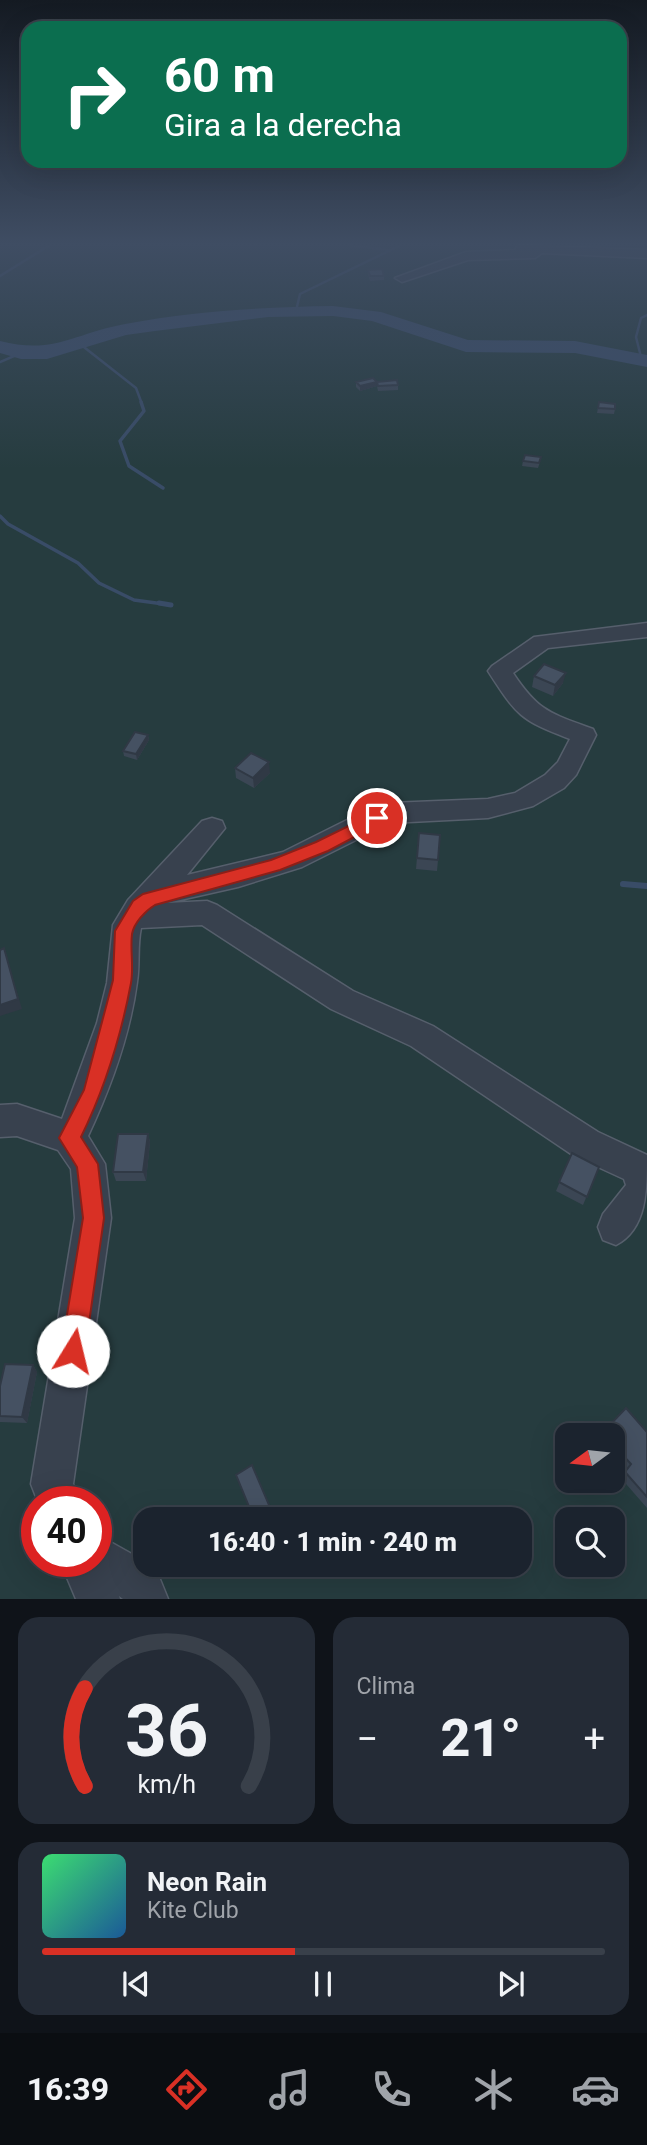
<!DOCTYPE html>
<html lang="es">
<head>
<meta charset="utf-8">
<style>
	body { margin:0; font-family:Roboto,sans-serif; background:#242b36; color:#f1f3f6; height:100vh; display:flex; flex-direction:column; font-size:26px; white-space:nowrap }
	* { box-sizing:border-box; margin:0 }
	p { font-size:23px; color:#a0a4aa }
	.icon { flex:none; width:38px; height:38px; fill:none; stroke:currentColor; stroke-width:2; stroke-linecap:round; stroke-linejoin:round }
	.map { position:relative; height:1599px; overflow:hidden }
	.details { display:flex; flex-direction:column; gap:18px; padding:18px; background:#0f1319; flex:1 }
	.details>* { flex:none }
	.banner { position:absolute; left:21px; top:21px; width:606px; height:147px; border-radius:21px; box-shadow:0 7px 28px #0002,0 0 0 2px #39404a; background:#0b6e4f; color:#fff; overflow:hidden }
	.needle { width:46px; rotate:255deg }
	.fabs { position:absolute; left:555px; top:1423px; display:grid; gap:14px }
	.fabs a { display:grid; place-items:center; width:70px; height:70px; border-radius:14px; background:#1b232e; box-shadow:0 7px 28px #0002,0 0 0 2px #39404a; font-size:35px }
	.speed { position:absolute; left:21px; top:1486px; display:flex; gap:14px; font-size:35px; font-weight:700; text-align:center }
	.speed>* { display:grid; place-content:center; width:91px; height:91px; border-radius:50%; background:#1b232e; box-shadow:0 7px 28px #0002,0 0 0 2px #39404a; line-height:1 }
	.speed .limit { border:10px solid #d22; background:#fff; color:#111 }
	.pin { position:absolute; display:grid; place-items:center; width:60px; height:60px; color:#fff; margin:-30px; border:4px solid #fff; border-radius:50%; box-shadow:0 2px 7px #0007 }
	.me { position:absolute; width:77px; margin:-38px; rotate:9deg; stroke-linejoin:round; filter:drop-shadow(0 0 5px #0008) }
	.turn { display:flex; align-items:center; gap:24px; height:147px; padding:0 28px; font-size:32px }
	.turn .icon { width:91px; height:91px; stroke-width:2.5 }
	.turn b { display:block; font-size:49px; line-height:60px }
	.big { font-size:52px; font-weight:800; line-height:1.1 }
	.details .tile { flex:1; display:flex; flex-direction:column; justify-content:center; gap:10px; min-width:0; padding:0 24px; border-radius:21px; background:#242b36 }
	.details .dial { align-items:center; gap:0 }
	.dial svg { height:182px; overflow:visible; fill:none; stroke:#39404a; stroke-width:7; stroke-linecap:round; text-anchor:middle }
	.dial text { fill:#f1f3f6; stroke:none }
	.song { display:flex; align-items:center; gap:21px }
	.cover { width:84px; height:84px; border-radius:10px; background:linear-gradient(135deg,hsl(140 70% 55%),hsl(210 70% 35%)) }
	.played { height:7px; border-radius:4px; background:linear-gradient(90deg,#d93025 45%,#39404a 45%) }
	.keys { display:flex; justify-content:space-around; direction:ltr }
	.heat { display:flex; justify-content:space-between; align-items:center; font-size:38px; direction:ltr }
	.details .tiles { flex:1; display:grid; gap:18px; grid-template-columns:1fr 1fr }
	.tile:last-child { grid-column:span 2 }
	.trip { position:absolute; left:133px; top:1507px; width:399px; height:70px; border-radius:21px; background:#1b232e; box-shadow:0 7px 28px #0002,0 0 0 2px #39404a; font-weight:800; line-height:70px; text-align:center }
	.tab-bar { display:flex; height:112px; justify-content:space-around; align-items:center; background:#0b0e12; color:#a0a4aa }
	.tab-bar .icon { width:49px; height:49px }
	.tab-bar .selected { color:#d93025 }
	.tab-bar b { font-size:32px; color:#f1f3f6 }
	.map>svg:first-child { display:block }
</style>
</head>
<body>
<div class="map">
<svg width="647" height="1599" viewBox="0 0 647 1599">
	<rect width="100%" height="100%" fill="#242f3e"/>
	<path fill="#263c3f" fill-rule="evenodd" d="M0,245H647V1599H0ZM567,1435H612V1480H567ZM37,1502H96V1561H37ZM145,1519H520V1564H145ZM567,1519H612V1564H567Z"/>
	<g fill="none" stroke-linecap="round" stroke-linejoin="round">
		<g stroke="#394c67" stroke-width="2.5">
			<polyline points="349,245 388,250"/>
			<polyline points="0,276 50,245"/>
			<polyline points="296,311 300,294 401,245"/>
			<polyline points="80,344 136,388 142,404"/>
			<polyline points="642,361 636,337 641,318 647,315"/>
			<polyline points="0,362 21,353"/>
		</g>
		<g stroke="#394c67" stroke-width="3.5">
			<polyline points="141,402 144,411 120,441 129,466 163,488"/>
			<polyline points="0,516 8,524 78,563 99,583 134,600 171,605"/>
		</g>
		<polyline stroke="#394c67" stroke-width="5" points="159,603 171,605"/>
		<polyline stroke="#394c67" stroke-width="6" points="623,884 647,886"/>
		<path fill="#394c67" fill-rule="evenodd" d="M333,306L381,312L468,340L575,341L647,355V367L575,353L466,352L372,321L333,316L268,317L155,331L126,335L47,359H21L0,353V341C54,355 75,333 125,324C193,311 264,307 333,306Z"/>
		<g stroke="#565f6c" stroke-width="3">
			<g id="minor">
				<polygon points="517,245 647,250 647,258 542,253 535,258 468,260 402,282 395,278 466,252 515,250"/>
				<path d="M647,623V637L548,648L513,673C539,712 550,713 593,729L596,735L576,775L564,788L533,806L488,818L390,823L302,867L238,887L167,903L207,901L217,905L353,991L433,1026L598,1132L647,1155C647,1190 647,1229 616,1245L603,1240L598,1227L603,1214L626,1185L624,1179L574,1156L411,1046L331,1009L202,925L141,928C137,946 140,964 137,982C130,1035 111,1087 88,1136L105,1164L111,1218L73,1484L80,1502H38L31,1484L75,1218L71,1169L58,1150L17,1136L0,1137V1105L17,1104L62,1119L97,1023L107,983L113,925L128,900L202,821L212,818L222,821L225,828L187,875L283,852L363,812L390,803L488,799L515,793L545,775L558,762L570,739C520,720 517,716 488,671L492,666L534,637Z"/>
				<polygon points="96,1534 155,1567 168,1599 123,1599 119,1596 120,1599 76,1599 60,1561 96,1561"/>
			</g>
		</g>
		<use href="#minor" fill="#38414e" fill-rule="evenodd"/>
	</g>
	<g fill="#3b4654">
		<polygon points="368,270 384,276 384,280 370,281 368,274"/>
		<polygon points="356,382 377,382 398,385 398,390 378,391 377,386 360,391 356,387"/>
		<polygon points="599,402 615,409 614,414 597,413"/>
		<polygon points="523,461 540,462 538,468 522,466"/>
		<polygon points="534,676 563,683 553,696 532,687"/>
		<polygon points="148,735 149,740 137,760 124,756 123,751"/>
		<polygon points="235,768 270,773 254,788 236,778"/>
		<polygon points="419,833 438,860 437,871 416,869"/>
		<polygon points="148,1134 150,1142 146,1181 116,1181 113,1172"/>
		<polygon points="572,1153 599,1167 583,1205 556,1191"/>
		<polygon points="33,1365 37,1372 27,1423 0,1422 0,1386"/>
		<polygon points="626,1408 647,1432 647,1508 620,1477 626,1469 612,1454 612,1435 601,1435"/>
	</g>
	<g fill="#303945">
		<polygon points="377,382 377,386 360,391 360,386"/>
		<polygon points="566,673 563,683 553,696 555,685"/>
		<polygon points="148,735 149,740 137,760 136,754"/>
		<polygon points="269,762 270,773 254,788 253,778"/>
		<polygon points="4,948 22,1009 0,1016 0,1005"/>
		<polygon points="148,1134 150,1142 146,1181 143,1172"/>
		<polygon points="33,1365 37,1372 27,1423 22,1417"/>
	</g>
	<g fill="#455162" stroke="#303945" stroke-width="2">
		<polygon points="382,269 384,276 370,276 368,270"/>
		<polygon points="373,378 377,382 397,380 398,385 378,386 377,382 360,386 356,382"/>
		<polygon points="599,402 615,404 615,409 598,408"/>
		<polygon points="525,455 541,457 539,463 523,461"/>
		<polygon points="544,664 566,673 555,685 534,676"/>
		<polygon points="135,732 148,735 136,754 123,751"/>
		<polygon points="251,753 269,762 253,778 235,768"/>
		<polygon points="419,833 440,835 438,860 417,858"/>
		<polygon points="4,948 18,999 0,1005 0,950"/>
		<polygon points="118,1134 148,1134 143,1172 113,1172"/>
		<polygon points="572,1153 599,1167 587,1197 559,1182"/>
		<polygon points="5,1364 33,1365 22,1417 0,1416 0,1386"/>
		<polygon points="626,1408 647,1432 647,1497 625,1472 631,1464 612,1443 612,1435 606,1435 603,1432"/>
		<polygon points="252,1465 275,1519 254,1519 236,1475"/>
	</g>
	<linearGradient id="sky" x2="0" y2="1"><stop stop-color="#141a22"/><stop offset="0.52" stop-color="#3f4d63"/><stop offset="1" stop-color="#3f4d63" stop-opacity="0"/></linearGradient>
	<rect width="647" height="469" fill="url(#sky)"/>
	<path fill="#d93025" stroke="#8d1f18" stroke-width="2" d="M377,812L383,813V822L328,851L280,870L155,905C145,911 134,923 132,934C130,950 134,967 131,983C121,1036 105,1088 81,1137L98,1164L104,1218L85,1351L81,1359L73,1363L65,1359L61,1351L83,1218L77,1167L59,1138L84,1090L107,1003L113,980L115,931L133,901L143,894L271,860L316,842Z"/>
</svg>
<div class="fabs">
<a><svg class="needle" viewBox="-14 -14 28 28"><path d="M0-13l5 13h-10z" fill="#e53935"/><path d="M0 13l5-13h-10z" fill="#a0a4aa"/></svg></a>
<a><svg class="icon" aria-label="search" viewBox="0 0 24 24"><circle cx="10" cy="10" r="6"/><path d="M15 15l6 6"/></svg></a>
</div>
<div class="speed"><div class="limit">40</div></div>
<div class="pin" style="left:377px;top:818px;background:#d93025"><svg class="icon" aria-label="arrive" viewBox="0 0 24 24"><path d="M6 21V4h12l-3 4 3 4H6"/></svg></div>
<svg class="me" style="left:73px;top:1351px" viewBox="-20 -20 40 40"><circle r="19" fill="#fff"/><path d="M0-13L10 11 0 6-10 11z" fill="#d93025"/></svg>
<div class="trip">16:40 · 1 min · 240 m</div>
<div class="banner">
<div class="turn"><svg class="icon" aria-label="right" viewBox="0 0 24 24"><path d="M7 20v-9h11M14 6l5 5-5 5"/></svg><div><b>60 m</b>Gira a la derecha</div></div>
</div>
</div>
<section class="details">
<div class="tiles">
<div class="tile dial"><svg viewBox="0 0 100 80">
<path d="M14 69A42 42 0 1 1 86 69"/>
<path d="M14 69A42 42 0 0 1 14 26" stroke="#d93025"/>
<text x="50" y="56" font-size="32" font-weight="700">36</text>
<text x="50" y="72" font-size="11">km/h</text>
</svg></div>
<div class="tile"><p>Clima</p>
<div class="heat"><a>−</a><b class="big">21°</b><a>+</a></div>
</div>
<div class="tile">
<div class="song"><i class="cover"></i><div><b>Neon Rain</b><p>Kite Club</p></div></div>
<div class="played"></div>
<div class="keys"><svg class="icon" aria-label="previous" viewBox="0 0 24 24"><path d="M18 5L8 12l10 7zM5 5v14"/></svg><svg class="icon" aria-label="pause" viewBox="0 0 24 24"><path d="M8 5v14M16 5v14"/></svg><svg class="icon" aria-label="next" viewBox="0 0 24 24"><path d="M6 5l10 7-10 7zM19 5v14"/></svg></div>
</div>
</div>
</section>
<nav class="tab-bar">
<b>16:39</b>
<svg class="icon selected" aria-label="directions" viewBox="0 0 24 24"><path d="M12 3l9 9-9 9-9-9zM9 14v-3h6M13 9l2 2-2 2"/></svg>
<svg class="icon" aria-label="music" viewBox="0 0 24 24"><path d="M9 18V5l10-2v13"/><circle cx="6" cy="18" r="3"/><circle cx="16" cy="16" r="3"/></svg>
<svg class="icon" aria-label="phone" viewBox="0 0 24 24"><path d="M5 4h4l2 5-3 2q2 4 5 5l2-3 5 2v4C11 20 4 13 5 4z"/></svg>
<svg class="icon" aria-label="climate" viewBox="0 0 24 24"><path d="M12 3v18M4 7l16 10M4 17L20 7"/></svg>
<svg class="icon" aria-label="car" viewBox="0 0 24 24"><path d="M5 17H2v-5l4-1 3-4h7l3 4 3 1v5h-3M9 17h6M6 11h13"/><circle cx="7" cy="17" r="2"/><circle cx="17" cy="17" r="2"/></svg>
</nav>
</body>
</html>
